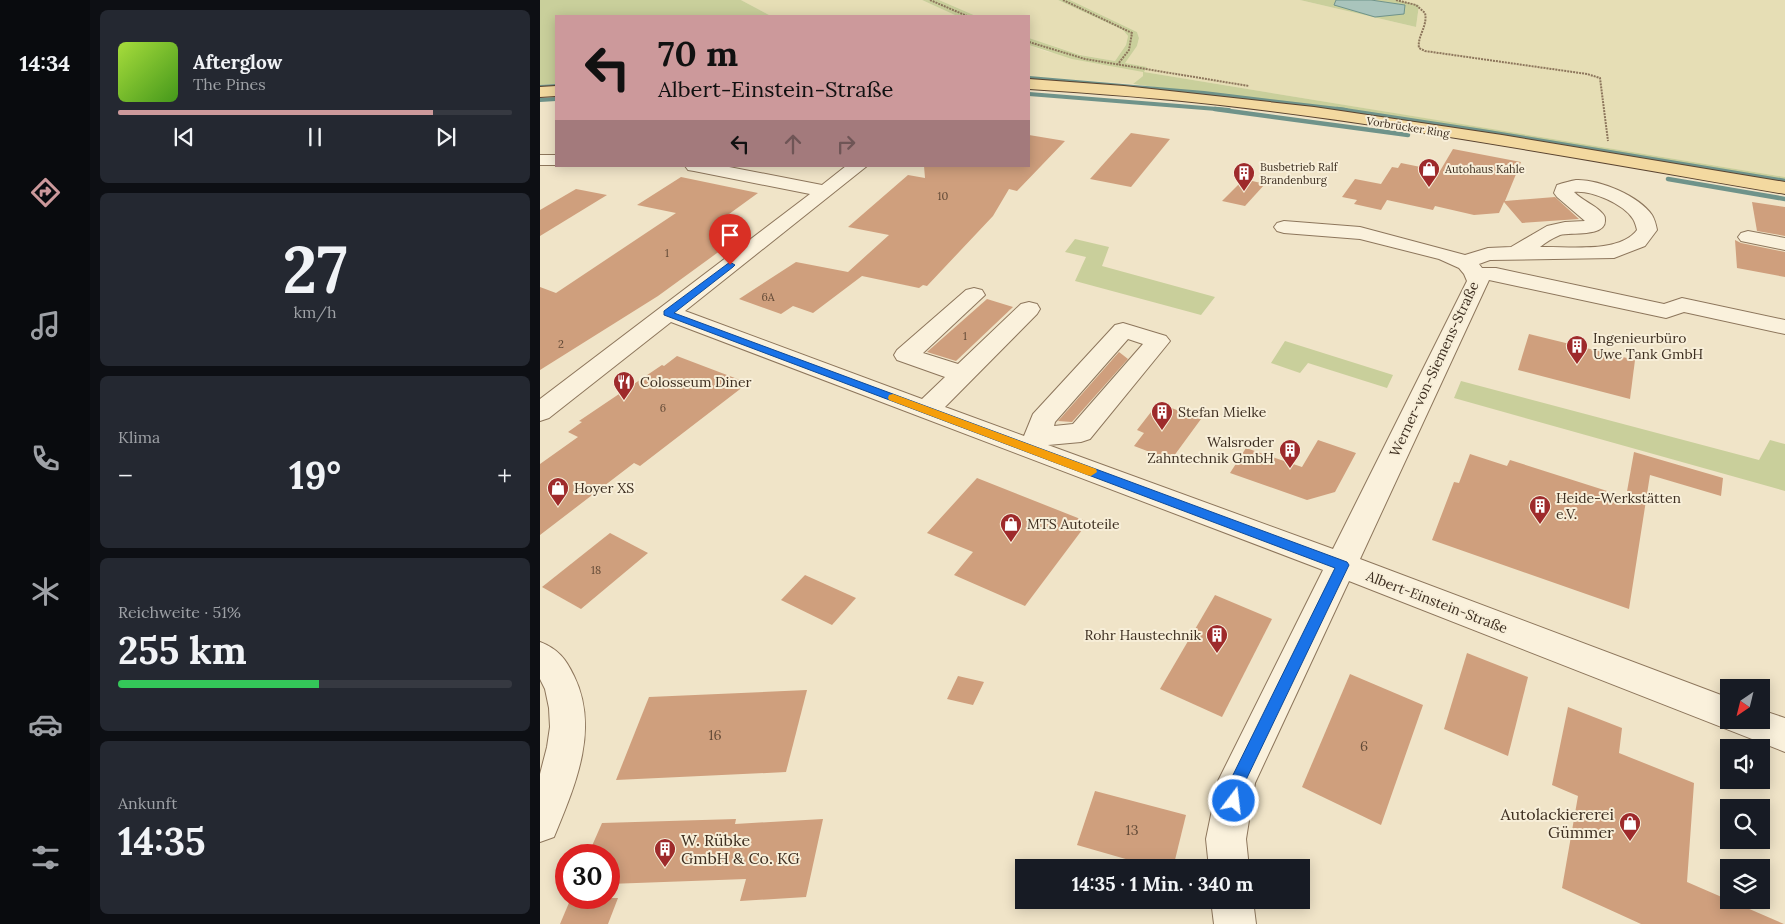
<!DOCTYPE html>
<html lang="de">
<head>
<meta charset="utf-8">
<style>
	body { margin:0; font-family:Lora,serif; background:#242831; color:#f1f3f6; height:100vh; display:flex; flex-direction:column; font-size:19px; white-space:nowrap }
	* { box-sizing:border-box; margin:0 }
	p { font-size:16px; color:#9ea1a6 }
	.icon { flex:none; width:28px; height:28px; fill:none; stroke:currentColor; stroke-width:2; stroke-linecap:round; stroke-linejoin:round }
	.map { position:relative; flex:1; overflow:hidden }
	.panel { display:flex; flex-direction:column; gap:10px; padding:10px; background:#0d0f14; width:450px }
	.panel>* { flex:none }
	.top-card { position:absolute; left:15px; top:15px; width:475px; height:152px; border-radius:0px; box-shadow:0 2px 12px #0003; background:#cc999b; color:#111; overflow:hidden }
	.needle { width:32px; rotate:215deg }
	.fabs { position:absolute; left:1180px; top:679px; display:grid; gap:10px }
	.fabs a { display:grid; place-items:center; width:50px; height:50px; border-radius:0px; background:#171b24; box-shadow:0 2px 12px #0003; font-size:25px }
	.speed { position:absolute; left:15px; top:844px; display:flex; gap:10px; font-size:25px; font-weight:700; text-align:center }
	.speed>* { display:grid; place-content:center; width:65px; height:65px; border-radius:50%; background:#171b24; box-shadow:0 2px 12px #0003; line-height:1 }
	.speed .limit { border:8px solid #d22; background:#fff; color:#111 }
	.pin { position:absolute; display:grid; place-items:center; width:42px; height:42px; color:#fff; margin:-51px -21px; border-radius:50% 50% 50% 0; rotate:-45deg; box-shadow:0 0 5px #0007 }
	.pin .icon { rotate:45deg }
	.me { position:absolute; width:55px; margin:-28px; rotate:15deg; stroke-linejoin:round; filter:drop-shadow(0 0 4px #0008) }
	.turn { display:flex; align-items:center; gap:18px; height:105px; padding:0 20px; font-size:22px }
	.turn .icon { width:65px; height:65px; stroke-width:2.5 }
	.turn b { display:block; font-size:35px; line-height:42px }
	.lanes { display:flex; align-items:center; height:48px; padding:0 20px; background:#0003; justify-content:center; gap:25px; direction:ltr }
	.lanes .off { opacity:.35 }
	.big { font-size:38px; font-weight:700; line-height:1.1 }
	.panel .card { flex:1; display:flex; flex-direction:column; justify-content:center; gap:8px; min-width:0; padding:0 18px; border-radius:8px; background:#242831 }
	.panel .dial { align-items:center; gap:0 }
	.dial b { font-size:65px; line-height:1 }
	.song { display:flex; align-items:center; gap:15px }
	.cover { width:60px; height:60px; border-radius:8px; background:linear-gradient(135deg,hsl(80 70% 55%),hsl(100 70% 35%)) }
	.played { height:5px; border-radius:2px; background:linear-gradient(90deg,#cc999b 80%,#363941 80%) }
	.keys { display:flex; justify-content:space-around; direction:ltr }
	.heat { display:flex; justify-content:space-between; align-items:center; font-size:28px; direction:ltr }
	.charge { height:8px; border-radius:4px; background:linear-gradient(90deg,#34c759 51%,#363941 0) }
	.trip { position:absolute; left:475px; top:859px; width:295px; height:50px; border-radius:0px; background:#171b24; box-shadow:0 2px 12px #0003; font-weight:700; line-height:50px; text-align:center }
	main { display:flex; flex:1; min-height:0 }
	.tab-bar { display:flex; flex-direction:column; width:90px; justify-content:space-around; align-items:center; background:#090b0e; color:#9ea1a6 }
	.tab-bar .icon { width:35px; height:35px }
	.tab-bar .on { color:#cc999b }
	.tab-bar b { font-size:22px; color:#f1f3f6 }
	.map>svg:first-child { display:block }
</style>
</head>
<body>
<main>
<nav class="tab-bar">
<b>14:34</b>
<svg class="icon on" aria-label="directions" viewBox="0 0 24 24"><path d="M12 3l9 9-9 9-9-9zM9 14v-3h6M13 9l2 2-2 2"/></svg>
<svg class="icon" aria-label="music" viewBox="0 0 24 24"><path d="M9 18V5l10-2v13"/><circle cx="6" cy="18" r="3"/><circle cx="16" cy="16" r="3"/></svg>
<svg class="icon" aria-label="phone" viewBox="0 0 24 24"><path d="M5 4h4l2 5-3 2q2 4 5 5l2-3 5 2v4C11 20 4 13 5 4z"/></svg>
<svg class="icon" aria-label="climate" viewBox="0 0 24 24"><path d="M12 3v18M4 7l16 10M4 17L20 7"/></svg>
<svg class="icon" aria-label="car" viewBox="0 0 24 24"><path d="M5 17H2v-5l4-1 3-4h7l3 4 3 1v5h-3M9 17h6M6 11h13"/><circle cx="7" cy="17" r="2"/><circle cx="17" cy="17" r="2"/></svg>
<svg class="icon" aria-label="filters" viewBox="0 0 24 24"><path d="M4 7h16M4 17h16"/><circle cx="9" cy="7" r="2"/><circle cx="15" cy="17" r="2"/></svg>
</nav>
<section class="panel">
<div class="card">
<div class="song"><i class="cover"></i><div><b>Afterglow</b><p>The Pines</p></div></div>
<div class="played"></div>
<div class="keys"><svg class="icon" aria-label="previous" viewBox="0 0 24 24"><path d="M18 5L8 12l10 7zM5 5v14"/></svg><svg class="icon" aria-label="pause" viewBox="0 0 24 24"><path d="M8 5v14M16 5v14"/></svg><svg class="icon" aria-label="next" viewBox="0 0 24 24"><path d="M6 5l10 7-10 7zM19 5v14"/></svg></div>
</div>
<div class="card dial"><b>27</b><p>km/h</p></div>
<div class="card"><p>Klima</p>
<div class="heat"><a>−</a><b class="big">19°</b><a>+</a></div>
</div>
<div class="card"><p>Reichweite · 51%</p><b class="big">255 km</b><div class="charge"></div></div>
<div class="card"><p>Ankunft</p><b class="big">14:35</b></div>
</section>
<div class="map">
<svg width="1245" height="924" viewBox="0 0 1245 924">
	<rect width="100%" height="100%" fill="#f0e4c8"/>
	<g fill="#e6deb5">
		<polygon points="201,0 382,0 417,16 231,16"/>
		<polygon points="399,0 518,0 583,30 588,36 586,45 575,61 541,55 489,38 489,16 436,16"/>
		<polygon points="530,0 760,0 876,27 879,5 858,0 1245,0 1245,177 603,72 603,76 593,84 489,77 489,45 508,52 607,67 584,63 597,46 599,38 597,32"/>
	</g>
	<g fill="#c9cf9b">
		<polygon points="0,0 201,0 231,16 16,16 16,84 0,85"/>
		<polygon points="382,0 399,0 436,16 417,16"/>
		<polygon points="518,0 530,0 597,32 599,38 597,46 585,63 607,67 604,72 1245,177 1245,182 872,123 593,84 603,76 603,72 532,59 489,45 489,38 540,55 575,61 586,45 588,36 583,30"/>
		<polygon points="760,0 796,0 794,5 865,5 831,0 858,0 879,5 876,27"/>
		<polygon points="535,239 569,247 562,266 675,297 661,315 535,281 546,257 525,252"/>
		<polygon points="745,341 853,375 847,388 768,363 760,373 731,363"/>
		<polygon points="921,381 1219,460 1230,440 1245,444 1245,491 914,398"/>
	</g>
	<polygon fill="#a9c4bc" stroke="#6f938a" points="796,0 831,0 865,5 864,14 835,17 794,5"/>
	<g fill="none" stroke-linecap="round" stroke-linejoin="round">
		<g stroke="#6f938a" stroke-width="4">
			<polyline points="489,78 664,93 806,110"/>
			<polyline points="0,87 16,86"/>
			<polyline points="489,94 689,110"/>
			<polyline points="0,100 16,99"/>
		</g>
		<g stroke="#6f938a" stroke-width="4.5">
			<polyline points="675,109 868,135"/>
			<polyline points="797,109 941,131 1245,181"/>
			<polyline points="1128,179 1245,199"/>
		</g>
	</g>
	<g fill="#cf9f7d">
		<polygon points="591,133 630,139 591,187 550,179"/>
		<polygon points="489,135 525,141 477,191 469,189 453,216 387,286 383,285 379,288 322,276 273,313 253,306 241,314 199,299 256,262 308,272 349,235 308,227 368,175 385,178 384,166 489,166"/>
		<polygon points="913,149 981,162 965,201 1015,197 1039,219 982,223 964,202 959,213 934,215 895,206 893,210 847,200 841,210 814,204 817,200 802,197 815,179 841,184 852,167 858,168 861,163 900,171"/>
		<polygon points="141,177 218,193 178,222 210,229 118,296 0,370 0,287 16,293 136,213 97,205"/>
		<polygon points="704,179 725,184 705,206 682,201"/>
		<polygon points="36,189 67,195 0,236 0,210"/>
		<polygon points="1212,202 1245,207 1245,236 1217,231"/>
		<polygon points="1195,240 1201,243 1245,252 1245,277 1197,268"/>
		<polygon points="447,299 473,307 416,361 387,352"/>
		<polygon points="989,334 1095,360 1090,399 978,370"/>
		<polygon points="579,352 588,359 532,422 518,421"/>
		<polygon points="137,356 208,383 100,466 94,463 0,535 0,464 38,437 28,432 42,422 39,421 122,365 124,366"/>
		<polygon points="618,403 661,419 631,460 594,446 604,433 597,430"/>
		<polygon points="778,440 816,453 795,492 767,500 690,473 706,448 762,467"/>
		<polygon points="1094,452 1183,478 1181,496 1110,475 1089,609 892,540 914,482 919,483 930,454 967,466 970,460 1086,497"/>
		<polygon points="437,478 548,522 485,606 414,575 433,552 387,533"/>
		<polygon points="70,533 108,553 41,609 2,587"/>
		<polygon points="265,575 316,598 292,625 241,600"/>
		<polygon points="675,595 732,619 682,717 620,689"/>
		<polygon points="927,653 988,677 968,756 904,729"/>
		<polygon points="810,674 883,705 841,825 762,787"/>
		<polygon points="418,676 444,682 433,705 407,699"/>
		<polygon points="267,690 246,772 76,780 109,697"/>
		<polygon points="1028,707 1082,728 1079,753 1154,783 1147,882 1244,924 1101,924 1022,888 1038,796 1012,785"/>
		<polygon points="555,791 646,815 633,868 617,868 537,845"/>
		<polygon points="196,819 195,824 283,819 266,897 200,901 206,879 69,884 69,855 48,855 62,823"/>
		<polygon points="31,898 78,898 68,924 20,924"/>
	</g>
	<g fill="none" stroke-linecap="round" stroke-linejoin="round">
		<g stroke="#8d765c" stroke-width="2">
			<g id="minor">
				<rect x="0" y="155" width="16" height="10"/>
				<path d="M145,166H184L282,185L306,166H327L145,311L382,399L405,377L357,360L354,355L357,350L426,290L434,288L442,290L445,295L383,353L418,364L481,304L489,302L497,304L500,309L497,314L405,407L484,436L493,414L575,325L583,323L626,336L630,341L626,346L550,439L541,442L508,445L793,549L927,281L924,274L919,268L899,259L820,239L744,233L737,231L734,227L737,223L744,221L820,227L925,255L948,248L971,247L1007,226L1025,222L1045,221L1017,197L1014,193L1017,185C1023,183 1030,181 1036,180C1059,179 1099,196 1112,215C1115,220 1116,225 1117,230L1105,246L1074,258L950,260L939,264L942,268H956L1124,304L1142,298L1245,320V334L1144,312L1126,318L949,280L820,559L1189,698V720H1221V710L1245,718V752L809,581L715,783L706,839L709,868H669L666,839L678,781L783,570L131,322L9,418L0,421V399L270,194L154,171L148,170ZM1034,192C1051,190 1084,204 1093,219C1095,222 1096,226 1097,230C1079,254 1027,246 1000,247C1006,242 1013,238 1020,235C1031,232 1065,237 1065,221C1065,217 1065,216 1062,213C1055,205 1043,201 1034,192ZM588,339L603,344L533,424L514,426L515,422Z"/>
				<polygon points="1208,231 1245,238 1245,250 1201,241 1198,237 1201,233"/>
				<path d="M0,642C18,649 26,659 34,676C60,729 35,786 14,837L0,842V774L7,747L10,727L9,708L5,689L0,679Z"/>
				<polygon points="671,900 713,900 716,924 674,924"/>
			</g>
		</g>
		<g stroke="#5b4430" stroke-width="2">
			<g id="major">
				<path d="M489,79L584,86L774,107L962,135L1245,182V194C1057,162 870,127 680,105C617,98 553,93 489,89Z"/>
				<polygon points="16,86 16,96 0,97 0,87"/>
			</g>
		</g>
		<g stroke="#8d765c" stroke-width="2" stroke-dasharray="2 1" stroke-linecap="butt">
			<polyline points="390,0 427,16"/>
			<polyline points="523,0 592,33 589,50 578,64"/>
			<path d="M856,0L876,5L885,13C888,26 877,36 879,48L885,51L1047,74L1060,78L1068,141"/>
			<polyline points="489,42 545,59 709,86"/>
		</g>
		<use href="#minor" fill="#faf1dc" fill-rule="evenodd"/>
		<use href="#major" fill="#f3d9a0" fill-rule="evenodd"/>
	</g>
	<polygon fill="#1a73e8" stroke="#114b97" points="190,262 195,265 193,267 134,313 807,562 809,565 705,782 699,806 694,808 688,806 686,801 690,781 795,568 124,315 124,311"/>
	<polygon fill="#f59e0b" points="353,394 556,469 557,472 551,476 547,475 349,400 348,398 349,395"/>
	<defs>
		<g id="shop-pin" transform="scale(1.125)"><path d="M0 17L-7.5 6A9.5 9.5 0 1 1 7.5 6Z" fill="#9e2a2b" stroke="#f7eed8"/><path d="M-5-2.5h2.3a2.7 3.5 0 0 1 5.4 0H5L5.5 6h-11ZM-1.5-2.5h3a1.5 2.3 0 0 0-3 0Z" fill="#fff"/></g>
		<g id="building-pin" transform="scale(1.125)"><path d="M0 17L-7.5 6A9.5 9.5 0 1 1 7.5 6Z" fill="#9e2a2b" stroke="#f7eed8"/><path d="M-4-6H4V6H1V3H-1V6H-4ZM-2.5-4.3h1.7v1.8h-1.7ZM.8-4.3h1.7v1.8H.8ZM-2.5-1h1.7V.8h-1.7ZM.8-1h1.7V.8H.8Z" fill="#fff"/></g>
		<g id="restaurant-pin" transform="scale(1.125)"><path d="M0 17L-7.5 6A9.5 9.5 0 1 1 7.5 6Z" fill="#9e2a2b" stroke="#f7eed8"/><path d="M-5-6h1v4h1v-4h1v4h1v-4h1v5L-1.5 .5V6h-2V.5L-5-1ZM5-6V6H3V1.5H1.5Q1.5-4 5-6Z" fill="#fff"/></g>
	</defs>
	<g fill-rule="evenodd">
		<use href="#shop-pin" x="889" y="169"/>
		<use href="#building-pin" x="704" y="173"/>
		<use href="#building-pin" x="1037" y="346"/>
		<use href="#restaurant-pin" x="84" y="382"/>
		<use href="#building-pin" x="622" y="412"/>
		<use href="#building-pin" x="750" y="450"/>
		<use href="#shop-pin" x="18" y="488"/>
		<use href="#building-pin" x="1000" y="506"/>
		<use href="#shop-pin" x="471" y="524"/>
		<use href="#building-pin" x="677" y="635"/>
		<use href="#shop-pin" x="1090" y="823"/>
		<use href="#building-pin" x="125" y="849"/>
	</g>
	<g text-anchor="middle" stroke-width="4" stroke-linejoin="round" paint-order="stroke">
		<g font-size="11" fill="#3d2e20" stroke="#f7eed8">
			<text transform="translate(868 127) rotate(9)" y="4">Vorbrücker Ring</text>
		</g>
		<g font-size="11" fill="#3d2e20" stroke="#f7eed8" text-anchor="start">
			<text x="720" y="171">Busbetrieb Ralf<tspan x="720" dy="13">Brandenburg</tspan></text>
			<text x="905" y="173">Autohaus Kahle</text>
		</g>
		<g font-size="11" fill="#624a37">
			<text x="403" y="200">10</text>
			<text x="127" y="257">1</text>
			<text x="228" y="301">6A</text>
			<text x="425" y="340">1</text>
			<text x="21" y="348">2</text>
			<text x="123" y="412">6</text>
			<text x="56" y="574">18</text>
		</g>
		<g font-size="14" fill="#3d2e20" stroke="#f7eed8" text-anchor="start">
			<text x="1053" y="343">Ingenieurbüro<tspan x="1053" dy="16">Uwe Tank GmbH</tspan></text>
			<text x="100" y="387">Colosseum Diner</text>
			<text x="638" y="417">Stefan Mielke</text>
			<text x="734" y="447" text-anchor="end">Walsroder<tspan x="734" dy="16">Zahntechnik GmbH</tspan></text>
			<text x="34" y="493">Hoyer XS</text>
			<text x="1016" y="503">Heide-Werkstätten<tspan x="1016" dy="16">e.V.</tspan></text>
			<text x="487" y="529">MTS Autoteile</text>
			<text x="661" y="640" text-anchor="end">Rohr Haustechnik</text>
		</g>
		<g font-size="14" fill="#3d2e20" stroke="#f7eed8">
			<text transform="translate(894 369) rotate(-65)" y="5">Werner-von-Siemens-Straße</text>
			<text transform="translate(897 602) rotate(21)" y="5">Albert-Einstein-Straße</text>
		</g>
		<g font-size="14" fill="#624a37">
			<text x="175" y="740">16</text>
			<text x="824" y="751">6</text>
			<text x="592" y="835">13</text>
		</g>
		<g font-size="16" fill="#3d2e20" stroke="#f7eed8" text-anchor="end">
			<text x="1074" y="820">Autolackiererei<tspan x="1074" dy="18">Gümmer</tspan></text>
			<text x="141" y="846" text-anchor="start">W. Rübke<tspan x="141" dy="18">GmbH &amp; Co. KG</tspan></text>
		</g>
	</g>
</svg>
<div class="fabs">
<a><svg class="needle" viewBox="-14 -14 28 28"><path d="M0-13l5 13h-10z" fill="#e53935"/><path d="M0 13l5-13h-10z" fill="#9ea1a6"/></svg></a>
<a><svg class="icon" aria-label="sound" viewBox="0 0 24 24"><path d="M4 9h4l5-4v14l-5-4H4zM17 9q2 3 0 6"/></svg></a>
<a><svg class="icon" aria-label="search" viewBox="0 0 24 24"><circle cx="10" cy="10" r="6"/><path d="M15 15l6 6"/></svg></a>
<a><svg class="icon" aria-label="layers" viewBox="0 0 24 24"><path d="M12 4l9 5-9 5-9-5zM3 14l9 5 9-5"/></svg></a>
</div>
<div class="speed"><div class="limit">30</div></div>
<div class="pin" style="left:190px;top:265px;background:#d93025"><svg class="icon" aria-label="arrive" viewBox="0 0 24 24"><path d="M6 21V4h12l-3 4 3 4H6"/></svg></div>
<svg class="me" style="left:694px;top:801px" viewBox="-20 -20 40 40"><circle r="17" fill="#1a73e8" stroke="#fff" stroke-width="3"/><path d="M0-11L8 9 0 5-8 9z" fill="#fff"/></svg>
<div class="trip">14:35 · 1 Min. · 340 m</div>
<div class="top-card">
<div class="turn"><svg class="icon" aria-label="left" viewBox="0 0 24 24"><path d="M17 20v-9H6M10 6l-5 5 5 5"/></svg><div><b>70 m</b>Albert-Einstein-Straße</div></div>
<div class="lanes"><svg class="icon" aria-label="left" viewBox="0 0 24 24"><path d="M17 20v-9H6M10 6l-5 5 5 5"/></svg><svg class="icon off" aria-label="ahead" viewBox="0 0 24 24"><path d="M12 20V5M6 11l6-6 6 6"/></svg><svg class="icon off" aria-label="right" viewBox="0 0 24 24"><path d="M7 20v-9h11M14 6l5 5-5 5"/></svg></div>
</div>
</div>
</main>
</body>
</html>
